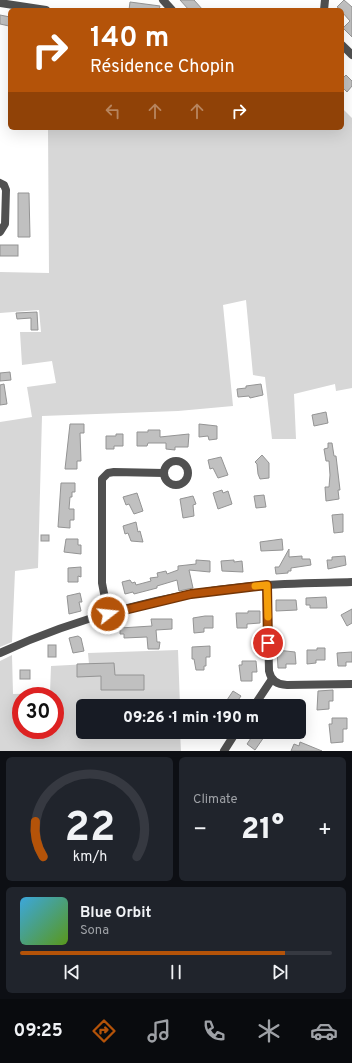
<!DOCTYPE html>
<html lang="en">
<head>
<meta charset="utf-8">
<style>
	body { margin:0; font-family:Overpass,sans-serif; background:#20242c; color:#f1f3f6; height:100vh; display:flex; flex-direction:column; font-size:15px; white-space:nowrap }
	* { box-sizing:border-box; margin:0 }
	p { font-size:13px; color:#9ea1a6 }
	.icon { flex:none; width:22px; height:22px; fill:none; stroke:currentColor; stroke-width:2; stroke-linecap:round; stroke-linejoin:round }
	.map { position:relative; height:751px; overflow:hidden }
	.details { display:flex; flex-direction:column; gap:6px; padding:6px; background:#0d0f14; flex:1 }
	.details>* { flex:none }
	.hud { position:absolute; left:8px; top:8px; width:336px; height:122px; border-radius:6px; box-shadow:0 4px 16px #0002; background:#b45309; color:#fff; overflow:hidden }
	.speed { position:absolute; left:12px; top:687px; display:flex; gap:8px; font-size:20px; font-weight:700; text-align:center }
	.speed>* { display:grid; place-content:center; width:52px; height:52px; border-radius:50%; background:#171b24; box-shadow:0 4px 16px #0002; line-height:1 }
	.speed .limit { border:6px solid #d22; background:#fff; color:#111 }
	.pin { position:absolute; display:grid; place-items:center; width:34px; height:34px; color:#fff; margin:-17px; border:2px solid #fff; border-radius:50%; box-shadow:0 1px 4px #0007 }
	.me { position:absolute; width:44px; margin:-22px; rotate:74deg; stroke-linejoin:round; filter:drop-shadow(0 0 3px #0008) }
	.turn { display:flex; align-items:center; gap:14px; height:84px; padding:0 16px; font-size:18px }
	.turn .icon { width:52px; height:52px; stroke-width:2.5 }
	.turn b { display:block; font-size:28px; line-height:34px }
	.lanes { display:flex; align-items:center; height:38px; padding:0 16px; background:#0003; justify-content:center; gap:20px; direction:ltr }
	.lanes .off { opacity:.35 }
	.big { font-size:30px; font-weight:800; line-height:1.1 }
	.details .tile { flex:1; display:flex; flex-direction:column; justify-content:center; gap:6px; min-width:0; padding:0 14px; border-radius:6px; background:#20242c }
	.details .dial { align-items:center; gap:0 }
	.dial svg { height:104px; overflow:visible; fill:none; stroke:#363941; stroke-width:7; stroke-linecap:round; text-anchor:middle }
	.dial text { fill:#f1f3f6; stroke:none }
	.song { display:flex; align-items:center; gap:12px }
	.cover { width:48px; height:48px; border-radius:6px; background:linear-gradient(135deg,hsl(200 70% 55%),hsl(90 70% 35%)) }
	.played { height:4px; border-radius:2px; background:linear-gradient(90deg,#b45309 85%,#363941 85%) }
	.keys { display:flex; justify-content:space-around; direction:ltr }
	.heat { display:flex; justify-content:space-between; align-items:center; font-size:22px; direction:ltr }
	.details .tiles { flex:1; display:grid; gap:6px; grid-template-columns:1fr 1fr }
	.tile:last-child { grid-column:span 2 }
	.trip { position:absolute; left:76px; top:699px; width:230px; height:40px; border-radius:6px; background:#171b24; box-shadow:0 4px 16px #0002; font-weight:800; line-height:40px; text-align:center }
	.tabs { display:flex; height:64px; justify-content:space-around; align-items:center; background:#090b0e; color:#9ea1a6 }
	.tabs .icon { width:28px; height:28px }
	.tabs .on { color:#b45309 }
	.tabs b { font-size:18px; color:#f1f3f6 }
	.map>svg:first-child { display:block }
</style>
</head>
<body>
<div class="map">
<svg width="352" height="751" viewBox="0 0 352 751">
	<rect width="100%" height="100%" fill="#fff"/>
	<g fill="#d7d7d7" fill-rule="evenodd">
		<polygon points="342,108 352,118 352,388 336,391 335,384 294,394 296,439 272,439 265,377 253,375 246,300 223,305 233,406 178,411 42,416 38,568 15,571 12,642 0,647 0,422 32,417 27,387 56,383 52,361 22,365 20,332 41,332 39,310 0,313 0,272 49,273 48,128 342,128"/>
		<path d="M178,650L180,706H83V732H180L181,751H0V661L12,655L13,694L50,693L51,666L89,664L88,653ZM21,696H55V730H21Z"/>
	</g>
	<g fill="#c0c0c0" stroke="#949494">
		<polygon points="180,0 194,0 203,10 189,10"/>
		<polygon points="344,0 352,7 352,37 343,28 350,21 342,12 342,10 337,7"/>
		<polygon points="130,2 160,6 159,10 129,10"/>
		<polygon points="0,15 10,17 9,26 0,24"/>
		<polygon points="346,75 352,81 352,86 347,92 342,87 342,79"/>
		<polygon points="18,193 29,193 30,237 18,237"/>
		<rect x="0" y="245" width="18" height="11"/>
		<polygon points="37,312 38,330 31,330 31,318 17,319 16,313"/>
		<polygon points="10,372 11,380 0,381 0,373"/>
		<polygon points="4,384 7,404 0,405 0,385"/>
		<polygon points="261,384 263,395 250,398 249,396 238,397 237,389 246,388 246,386"/>
		<polygon points="326,412 328,423 314,426 312,415"/>
		<polygon points="70,424 84,424 84,433 80,433 81,461 77,461 77,469 65,469"/>
		<polygon points="199,424 217,426 217,439 209,440 208,436 199,437"/>
		<polygon points="148,430 160,430 160,437 189,434 188,447 175,447 175,450 166,449 166,443 148,443 147,446 137,446 137,432 148,432"/>
		<polygon points="116,434 123,434 123,446 114,446 114,449 106,449 106,436 116,436"/>
		<polygon points="328,443 332,443 334,456 336,456 340,490 338,490 339,499 326,501 325,487 329,487 330,475 329,461 326,461 324,449 328,448"/>
		<polygon points="262,455 269,463 269,478 260,479 258,474 257,464 255,462"/>
		<polygon points="221,457 228,475 218,478 213,468 210,469 208,460"/>
		<polygon points="61,483 75,483 75,492 72,492 72,497 70,497 69,509 74,509 74,520 70,520 70,528 58,527"/>
		<polygon points="222,490 223,493 228,491 232,504 218,509 213,493"/>
		<polygon points="137,493 143,511 134,514 129,504 126,505 123,497"/>
		<polygon points="264,495 266,507 256,508 254,496"/>
		<polygon points="193,496 196,504 193,505 194,516 183,518 180,499"/>
		<polygon points="343,514 343,532 334,533 332,515"/>
		<polygon points="136,522 138,532 140,531 143,542 131,541 128,533 125,534 123,526"/>
		<rect x="41" y="535" width="8" height="6"/>
		<polygon points="66,539 78,539 78,545 81,545 81,554 64,552"/>
		<polygon points="282,539 283,550 261,551 260,542"/>
		<polygon points="289,549 289,557 302,556 302,559 310,559 311,565 291,568 291,571 288,571 288,573 276,574 275,567 279,567"/>
		<polygon points="345,556 346,565 328,569 327,560 332,560 332,557"/>
		<polygon points="196,560 210,561 210,572 189,570 193,588 179,591 177,580 157,586 157,588 134,594 133,592 125,594 122,582 130,580 132,583 135,582 136,585 151,581 150,578 158,577 157,573 166,571 167,574 178,570 178,566 196,564"/>
		<polygon points="234,560 234,562 242,561 243,572 222,571 221,561"/>
		<polygon points="81,567 81,577 78,576 78,582 68,582 68,568"/>
		<polygon points="80,593 82,602 79,602 81,611 69,614 67,596"/>
		<polygon points="326,597 327,608 310,608 310,605 306,605 306,598"/>
		<polygon points="276,600 296,600 297,610 276,611"/>
		<polygon points="352,609 352,623 347,626 341,615"/>
		<polygon points="248,611 260,611 260,623 247,624 247,628 237,628 236,613 248,613"/>
		<polygon points="205,616 213,616 213,628 204,628 204,632 194,633 193,618"/>
		<polygon points="151,619 172,619 172,629 156,630 157,642 160,642 159,649 148,649 147,637 124,638 124,634 120,634 120,628 152,626"/>
		<polygon points="78,636 81,638 84,651 73,653 69,638"/>
		<rect x="48" y="645" width="8" height="12"/>
		<polygon points="210,646 210,657 206,657 206,666 204,666 204,670 196,670 194,659 192,659 192,647"/>
		<polygon points="317,648 325,648 325,660 316,660 316,663 307,664 307,650 317,650"/>
		<polygon points="277,650 295,652 296,664 286,664 286,668 278,668"/>
		<polygon points="352,652 352,662 346,662 346,666 338,666 337,653"/>
		<polygon points="242,661 256,661 257,672 252,672 252,681 241,681 239,665 242,665"/>
		<polygon points="114,663 115,675 144,675 144,690 101,690 101,676 77,677 77,664"/>
		<rect x="20" y="670" width="10" height="9"/>
		<polygon points="333,690 333,701 329,701 329,709 317,710 318,691"/>
		<polygon points="233,691 241,696 234,706 223,706"/>
		<polygon points="332,718 347,718 347,729 343,729 343,742 331,743 329,724 332,724"/>
		<polygon points="255,732 264,737 255,750 247,744"/>
		<polygon points="300,742 322,751 291,751 294,744 299,746"/>
	</g>
	<g fill="none" stroke-linecap="round" stroke-linejoin="round">
		<g stroke="#505050" stroke-width="8">
			<polyline points="163,0 172,10"/>
			<polyline points="0,3 46,10"/>
			<polyline points="324,10 325,0"/>
			<polyline points="342,45 352,55"/>
			<polyline points="0,183 4,185 6,190 5,224 0,232"/>
			<circle cx="176" cy="473" r="12"/>
			<path d="M267,585L269,671C271,680 277,685 287,685L352,684"/>
			<polyline points="108,614 102,583 102,479 108,473 114,472 164,473"/>
			<path d="M0,653C78,617 166,594 252,586C285,583 319,583 352,582"/>
			<polyline points="254,706 272,679"/>
			<polyline points="224,751 236,732"/>
		</g>
	</g>
	<g fill="none" stroke-linecap="round" stroke-linejoin="round">
		<g stroke="#753606" stroke-width="10">
			<polyline id="route" points="108,614 191,594 267,585 268,643"/>
		</g>
		<use href="#route" stroke="#b45309" stroke-width="7"/>
		<polyline stroke="#f59e0b" stroke-width="7" points="255,586 267,585 268,617"/>
	</g>
</svg>
<div class="speed"><div class="limit">30</div></div>
<div class="pin" style="left:268px;top:643px;background:#d93025"><svg class="icon" aria-label="arrive" viewBox="0 0 24 24"><path d="M6 21V4h12l-3 4 3 4H6"/></svg></div>
<svg class="me" style="left:108px;top:614px" viewBox="-20 -20 40 40"><circle r="17" fill="#b45309" stroke="#fff" stroke-width="3"/><path d="M0-11L8 9 0 5-8 9z" fill="#fff"/></svg>
<div class="trip">09:26 · 1 min · 190 m</div>
<div class="hud">
<div class="turn"><svg class="icon" aria-label="right" viewBox="0 0 24 24"><path d="M7 20v-9h11M14 6l5 5-5 5"/></svg><div><b>140 m</b>Résidence Chopin</div></div>
<div class="lanes"><svg class="icon off" aria-label="left" viewBox="0 0 24 24"><path d="M17 20v-9H6M10 6l-5 5 5 5"/></svg><svg class="icon off" aria-label="ahead" viewBox="0 0 24 24"><path d="M12 20V5M6 11l6-6 6 6"/></svg><svg class="icon off" aria-label="ahead" viewBox="0 0 24 24"><path d="M12 20V5M6 11l6-6 6 6"/></svg><svg class="icon" aria-label="right" viewBox="0 0 24 24"><path d="M7 20v-9h11M14 6l5 5-5 5"/></svg></div>
</div>
</div>
<section class="details">
<div class="tiles">
<div class="tile dial"><svg viewBox="0 0 100 80">
<path d="M14 69A42 42 0 1 1 86 69"/>
<path d="M14 69A42 42 0 0 1 8 42" stroke="#b45309"/>
<text x="50" y="56" font-size="32" font-weight="700">22</text>
<text x="50" y="72" font-size="11">km/h</text>
</svg></div>
<div class="tile"><p>Climate</p>
<div class="heat"><a>−</a><b class="big">21°</b><a>+</a></div>
</div>
<div class="tile">
<div class="song"><i class="cover"></i><div><b>Blue Orbit</b><p>Sona</p></div></div>
<div class="played"></div>
<div class="keys"><svg class="icon" aria-label="previous" viewBox="0 0 24 24"><path d="M18 5L8 12l10 7zM5 5v14"/></svg><svg class="icon" aria-label="pause" viewBox="0 0 24 24"><path d="M8 5v14M16 5v14"/></svg><svg class="icon" aria-label="next" viewBox="0 0 24 24"><path d="M6 5l10 7-10 7zM19 5v14"/></svg></div>
</div>
</div>
</section>
<nav class="tabs">
<b>09:25</b>
<svg class="icon on" aria-label="directions" viewBox="0 0 24 24"><path d="M12 3l9 9-9 9-9-9zM9 14v-3h6M13 9l2 2-2 2"/></svg>
<svg class="icon" aria-label="music" viewBox="0 0 24 24"><path d="M9 18V5l10-2v13"/><circle cx="6" cy="18" r="3"/><circle cx="16" cy="16" r="3"/></svg>
<svg class="icon" aria-label="phone" viewBox="0 0 24 24"><path d="M5 4h4l2 5-3 2q2 4 5 5l2-3 5 2v4C11 20 4 13 5 4z"/></svg>
<svg class="icon" aria-label="climate" viewBox="0 0 24 24"><path d="M12 3v18M4 7l16 10M4 17L20 7"/></svg>
<svg class="icon" aria-label="car" viewBox="0 0 24 24"><path d="M5 17H2v-5l4-1 3-4h7l3 4 3 1v5h-3M9 17h6M6 11h13"/><circle cx="7" cy="17" r="2"/><circle cx="17" cy="17" r="2"/></svg>
</nav>
</body>
</html>
